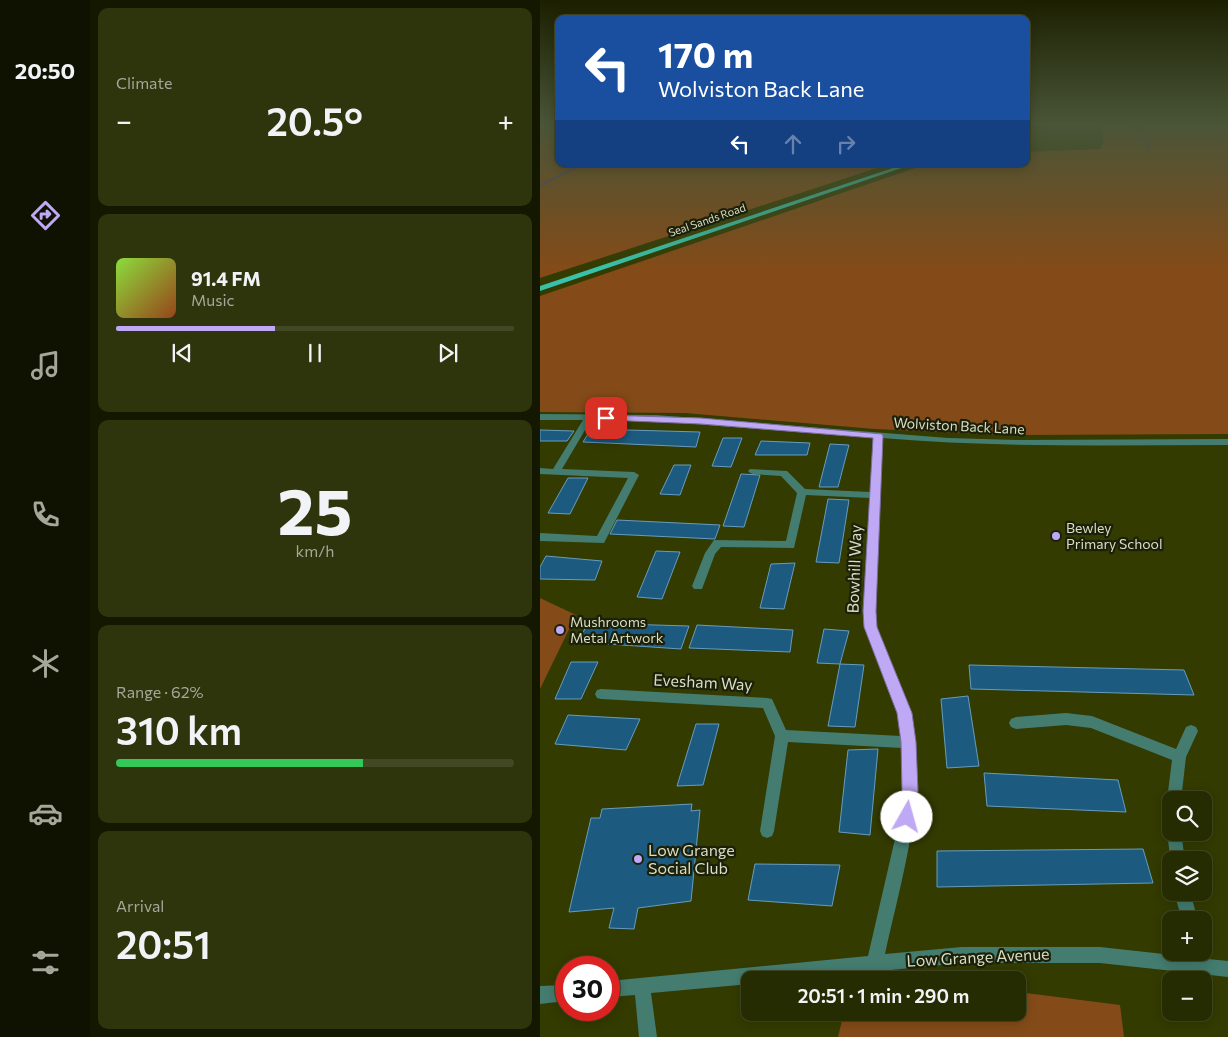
<!DOCTYPE html>
<html lang="en">
<head>
<meta charset="utf-8">
<style>
	body { margin:0; font-family:Commissioner,sans-serif; background:#2e340b; color:#f1f3f6; height:100vh; display:flex; flex-direction:column; font-size:19px; white-space:nowrap }
	* { box-sizing:border-box; margin:0 }
	p { font-size:16px; color:#a4a799 }
	.icon { flex:none; width:28px; height:28px; fill:none; stroke:currentColor; stroke-width:2; stroke-linecap:round; stroke-linejoin:round }
	.map { position:relative; flex:1; overflow:hidden }
	.panel { display:flex; flex-direction:column; gap:8px; padding:8px; background:#151801; width:450px }
	.panel>* { flex:none }
	.banner { position:absolute; left:15px; top:15px; width:475px; height:152px; border-radius:10px; box-shadow:0 2px 12px #0003,0 0 0 1px #424823; background:#1a4fa0; color:#fff; overflow:hidden }
	.fabs { position:absolute; left:622px; top:791px; display:grid; gap:10px }
	.fabs a { display:grid; place-items:center; width:50px; height:50px; border-radius:10px; background:#262c01; box-shadow:0 2px 12px #0003,0 0 0 1px #424823; font-size:25px }
	.speed { position:absolute; left:15px; top:956px; display:flex; gap:10px; font-size:25px; font-weight:700; text-align:center }
	.speed>* { display:grid; place-content:center; width:65px; height:65px; border-radius:50%; background:#262c01; box-shadow:0 2px 12px #0003,0 0 0 1px #424823; line-height:1 }
	.speed .limit { border:8px solid #d22; background:#fff; color:#111 }
	.pin { position:absolute; display:grid; place-items:center; width:42px; height:42px; color:#fff; margin:-21px; border-radius:10px; box-shadow:0 2px 8px #0006 }
	.me { position:absolute; width:55px; margin:-28px; rotate:7deg; stroke-linejoin:round; filter:drop-shadow(0 0 4px #0008) }
	.turn { display:flex; align-items:center; gap:18px; height:105px; padding:0 20px; font-size:22px }
	.turn .icon { width:65px; height:65px; stroke-width:2.5 }
	.turn b { display:block; font-size:35px; line-height:42px }
	.lanes { display:flex; align-items:center; height:48px; padding:0 20px; background:#0003; justify-content:center; gap:25px; direction:ltr }
	.lanes .off { opacity:.35 }
	.big { font-size:38px; font-weight:600; line-height:1.1 }
	.panel .widget { flex:1; display:flex; flex-direction:column; justify-content:center; gap:8px; min-width:0; padding:0 18px; border-radius:10px; background:#2e340b }
	.panel .dial { align-items:center; gap:0 }
	.dial b { font-size:65px; line-height:1 }
	.song { display:flex; align-items:center; gap:15px }
	.cover { width:60px; height:60px; border-radius:8px; background:linear-gradient(135deg,hsl(90 70% 55%),hsl(20 70% 35%)) }
	.played { height:5px; border-radius:2px; background:linear-gradient(90deg,#bfa8f4 40%,#424823 40%) }
	.keys { display:flex; justify-content:space-around; direction:ltr }
	.heat { display:flex; justify-content:space-between; align-items:center; font-size:28px; direction:ltr }
	.charge { height:8px; border-radius:4px; background:linear-gradient(90deg,#34c759 62%,#424823 0) }
	.trip { position:absolute; left:201px; top:971px; width:285px; height:50px; border-radius:10px; background:#262c01; box-shadow:0 2px 12px #0003,0 0 0 1px #424823; font-weight:600; line-height:50px; text-align:center }
	main { display:flex; flex:1; min-height:0 }
	.tab-bar { display:flex; flex-direction:column; width:90px; justify-content:space-around; align-items:center; background:#0f1200; color:#a4a799 }
	.tab-bar .icon { width:35px; height:35px }
	.tab-bar .current { color:#bfa8f4 }
	.tab-bar b { font-size:22px; color:#f1f3f6 }
	.map>svg:first-child { display:block }
</style>
</head>
<body>
<main>
<nav class="tab-bar">
<b>20:50</b>
<svg class="icon current" aria-label="directions" viewBox="0 0 24 24"><path d="M12 3l9 9-9 9-9-9zM9 14v-3h6M13 9l2 2-2 2"/></svg>
<svg class="icon" aria-label="music" viewBox="0 0 24 24"><path d="M9 18V5l10-2v13"/><circle cx="6" cy="18" r="3"/><circle cx="16" cy="16" r="3"/></svg>
<svg class="icon" aria-label="phone" viewBox="0 0 24 24"><path d="M5 4h4l2 5-3 2q2 4 5 5l2-3 5 2v4C11 20 4 13 5 4z"/></svg>
<svg class="icon" aria-label="climate" viewBox="0 0 24 24"><path d="M12 3v18M4 7l16 10M4 17L20 7"/></svg>
<svg class="icon" aria-label="car" viewBox="0 0 24 24"><path d="M5 17H2v-5l4-1 3-4h7l3 4 3 1v5h-3M9 17h6M6 11h13"/><circle cx="7" cy="17" r="2"/><circle cx="17" cy="17" r="2"/></svg>
<svg class="icon" aria-label="filters" viewBox="0 0 24 24"><path d="M4 7h16M4 17h16"/><circle cx="9" cy="7" r="2"/><circle cx="15" cy="17" r="2"/></svg>
</nav>
<section class="panel">
<div class="widget"><p>Climate</p>
<div class="heat"><a>−</a><b class="big">20.5°</b><a>+</a></div>
</div>
<div class="widget">
<div class="song"><i class="cover"></i><div><b>91.4 FM</b><p>Music</p></div></div>
<div class="played"></div>
<div class="keys"><svg class="icon" aria-label="previous" viewBox="0 0 24 24"><path d="M18 5L8 12l10 7zM5 5v14"/></svg><svg class="icon" aria-label="pause" viewBox="0 0 24 24"><path d="M8 5v14M16 5v14"/></svg><svg class="icon" aria-label="next" viewBox="0 0 24 24"><path d="M6 5l10 7-10 7zM19 5v14"/></svg></div>
</div>
<div class="widget dial"><b>25</b><p>km/h</p></div>
<div class="widget"><p>Range · 62%</p><b class="big">310 km</b><div class="charge"></div></div>
<div class="widget"><p>Arrival</p><b class="big">20:51</b></div>
</section>
<div class="map">
<svg width="688" height="1037" viewBox="0 0 688 1037">
	<rect width="100%" height="100%" fill="#333b01"/>
	<g fill="#844b18">
		<polygon points="0,124 19,124 19,164 349,164 0,278"/>
		<polygon points="559,124 591,124 596,130 601,131 601,124 688,124 688,434 464,435 335,429 145,413 0,412 0,296 387,164 486,164 486,152 560,149 564,142"/>
		<polygon points="0,598 36,615 0,689"/>
		<polygon points="478,992 580,1005 584,1037 298,1037 303,1016 310,1013 478,1012"/>
	</g>
	<g fill="none" stroke-linecap="round" stroke-linejoin="round">
		<g stroke="#59446c" stroke-width="2.5">
			<polyline points="595,124 600,130 598,135 606,141 608,150"/>
			<polyline points="0,186 42,164"/>
		</g>
	</g>
	<g fill="#1c5b7f" stroke="#679cbf">
		<polygon points="51,429 160,432 156,447 43,442"/>
		<polygon points="0,430 34,431 27,441 0,441"/>
		<polygon points="183,438 202,438 191,467 172,466"/>
		<polygon points="221,441 270,443 267,455 215,455"/>
		<polygon points="290,444 309,445 298,487 279,487"/>
		<polygon points="134,465 151,465 140,495 120,494"/>
		<polygon points="201,474 220,475 204,527 183,526"/>
		<polygon points="28,478 48,478 30,514 8,513"/>
		<polygon points="288,499 309,500 299,563 276,562"/>
		<polygon points="77,520 180,525 175,539 70,534"/>
		<polygon points="116,551 140,552 122,599 97,597"/>
		<polygon points="6,556 62,561 55,580 0,579 0,567"/>
		<polygon points="255,563 244,609 220,608 231,564"/>
		<polygon points="48,623 149,626 141,649 38,642"/>
		<polygon points="157,625 253,630 250,652 149,648"/>
		<polygon points="284,629 309,631 300,664 277,663"/>
		<polygon points="31,662 58,662 41,699 15,699"/>
		<polygon points="300,664 324,665 315,727 288,726"/>
		<polygon points="429,665 644,670 654,695 431,689"/>
		<polygon points="428,696 439,766 407,768 401,699"/>
		<polygon points="28,715 100,719 86,750 15,744"/>
		<polygon points="156,724 179,724 163,785 137,786"/>
		<polygon points="338,749 330,835 299,832 308,750"/>
		<polygon points="444,773 578,780 586,812 447,806"/>
		<polygon points="152,804 151,811 160,810 151,901 98,908 94,929 69,928 74,908 29,912 51,818 60,818 62,809"/>
		<polygon points="603,849 613,883 397,887 397,851"/>
		<polygon points="215,864 300,865 292,906 208,900"/>
	</g>
	<g fill="none" stroke-linecap="round" stroke-linejoin="round">
		<g fill="#447d70" fill-rule="evenodd">
			<path d="M0,414L116,415L408,438L477,440L688,439V445C573,445 457,448 342,438L335,611C337,639 352,667 362,693C365,700 369,707 371,714C388,795 362,876 345,954L422,947H560L651,957L650,952H664V946L668,959L688,961V977L560,963H422L249,980H210V984L111,993L117,1037H99L95,995L69,997V981L328,956L360,817L363,791L362,748L248,742L234,831L232,836L227,838L222,836L220,831L235,736L223,708L61,699L57,698L55,694L57,690L61,689L227,698L232,699L246,730L361,736L358,713L324,627L323,611L330,498L266,495L254,548L181,547L175,554L162,589H154L152,586L165,553L174,540L246,541L257,493L241,476L213,474L210,473L208,471L210,469L247,471L265,489L330,492L334,438L116,421L51,420L22,469L94,472L99,475L64,543L0,541V533L57,536L88,478L0,474V468L13,469L43,420H0Z"/>
			<polygon points="526,713 552,716 636,749 646,727 651,725 656,727 658,731 646,757 641,800 631,800 631,806 629,805 627,800 632,760 551,728 526,725 476,729 471,727 469,723 471,719 476,717"/>
			<polygon points="631,826 631,832 641,832 645,860 631,860 631,864 627,832 629,827"/>
			<polygon points="634,892 650,892 658,920 642,920"/>
			<polygon points="26,985 26,1001 0,1004 0,986"/>
		</g>
		<polygon fill="#39c2a9" fill-rule="evenodd" points="365,164 373,164 0,291 0,286"/>
	</g>
	<linearGradient id="sky" x2="0" y2="1"><stop stop-color="#1c2001"/><stop offset="0.46" stop-color="#4a5538"/><stop offset="1" stop-color="#4a5538" stop-opacity="0"/></linearGradient>
	<rect width="688" height="270" fill="url(#sky)"/>
	<polygon fill="#bfa8f4" stroke="#7c6d9f" points="62,415 161,418 342,434 343,436 336,611 337,627 372,713 376,742 378,791 373,822 367,825 361,822 359,817 362,791 361,742 357,713 324,627 323,611 333,438 161,424 66,420 62,420"/>
	<g fill="#bfa8f4" stroke="#1c200a" stroke-width="2">
		<circle cx="516" cy="536" r="5"/>
		<circle cx="20" cy="630" r="5"/>
		<circle cx="98" cy="859" r="5"/>
	</g>
	<g text-anchor="middle" stroke-width="4.5" stroke-linejoin="round" paint-order="stroke">
		<g font-size="11" fill="#d8dec2" stroke="#1c200a">
			<text transform="translate(167 220) rotate(-19)" y="4">Seal Sands Road</text>
		</g>
		<g font-size="14" fill="#d8dec2" stroke="#1c200a">
			<text transform="translate(419 426) rotate(3)" y="5">Wolviston Back Lane</text>
		</g>
		<g font-size="14" fill="#d8dec2" stroke="#1c200a" text-anchor="start">
			<text x="526" y="533">Bewley<tspan x="526" dy="16">Primary School</tspan></text>
			<text x="30" y="627">Mushrooms<tspan x="30" dy="16">Metal Artwork</tspan></text>
		</g>
		<g font-size="16" fill="#d8dec2" stroke="#1c200a">
			<text transform="translate(314 569) rotate(-88)" y="6">Bowhill Way</text>
			<text transform="translate(163 682) rotate(3)" y="6">Evesham Way</text>
			<text transform="translate(438 957) rotate(-3)" y="6">Low Grange Avenue</text>
		</g>
		<g font-size="16" fill="#d8dec2" stroke="#1c200a" text-anchor="start">
			<text x="108" y="856">Low Grange<tspan x="108" dy="18">Social Club</tspan></text>
		</g>
	</g>
</svg>
<div class="fabs">
<a><svg class="icon" aria-label="search" viewBox="0 0 24 24"><circle cx="10" cy="10" r="6"/><path d="M15 15l6 6"/></svg></a>
<a><svg class="icon" aria-label="layers" viewBox="0 0 24 24"><path d="M12 4l9 5-9 5-9-5zM3 14l9 5 9-5"/></svg></a>
<a>+</a>
<a>−</a>
</div>
<div class="speed"><div class="limit">30</div></div>
<div class="pin" style="left:66px;top:418px;background:#d93025"><svg class="icon" aria-label="arrive" viewBox="0 0 24 24"><path d="M6 21V4h12l-3 4 3 4H6"/></svg></div>
<svg class="me" style="left:367px;top:817px" viewBox="-20 -20 40 40"><circle r="19" fill="#fff"/><path d="M0-13L10 11 0 6-10 11z" fill="#bfa8f4"/></svg>
<div class="trip">20:51 · 1 min · 290 m</div>
<div class="banner">
<div class="turn"><svg class="icon" aria-label="left" viewBox="0 0 24 24"><path d="M17 20v-9H6M10 6l-5 5 5 5"/></svg><div><b>170 m</b>Wolviston Back Lane</div></div>
<div class="lanes"><svg class="icon" aria-label="left" viewBox="0 0 24 24"><path d="M17 20v-9H6M10 6l-5 5 5 5"/></svg><svg class="icon off" aria-label="ahead" viewBox="0 0 24 24"><path d="M12 20V5M6 11l6-6 6 6"/></svg><svg class="icon off" aria-label="right" viewBox="0 0 24 24"><path d="M7 20v-9h11M14 6l5 5-5 5"/></svg></div>
</div>
</div>
</main>
</body>
</html>
